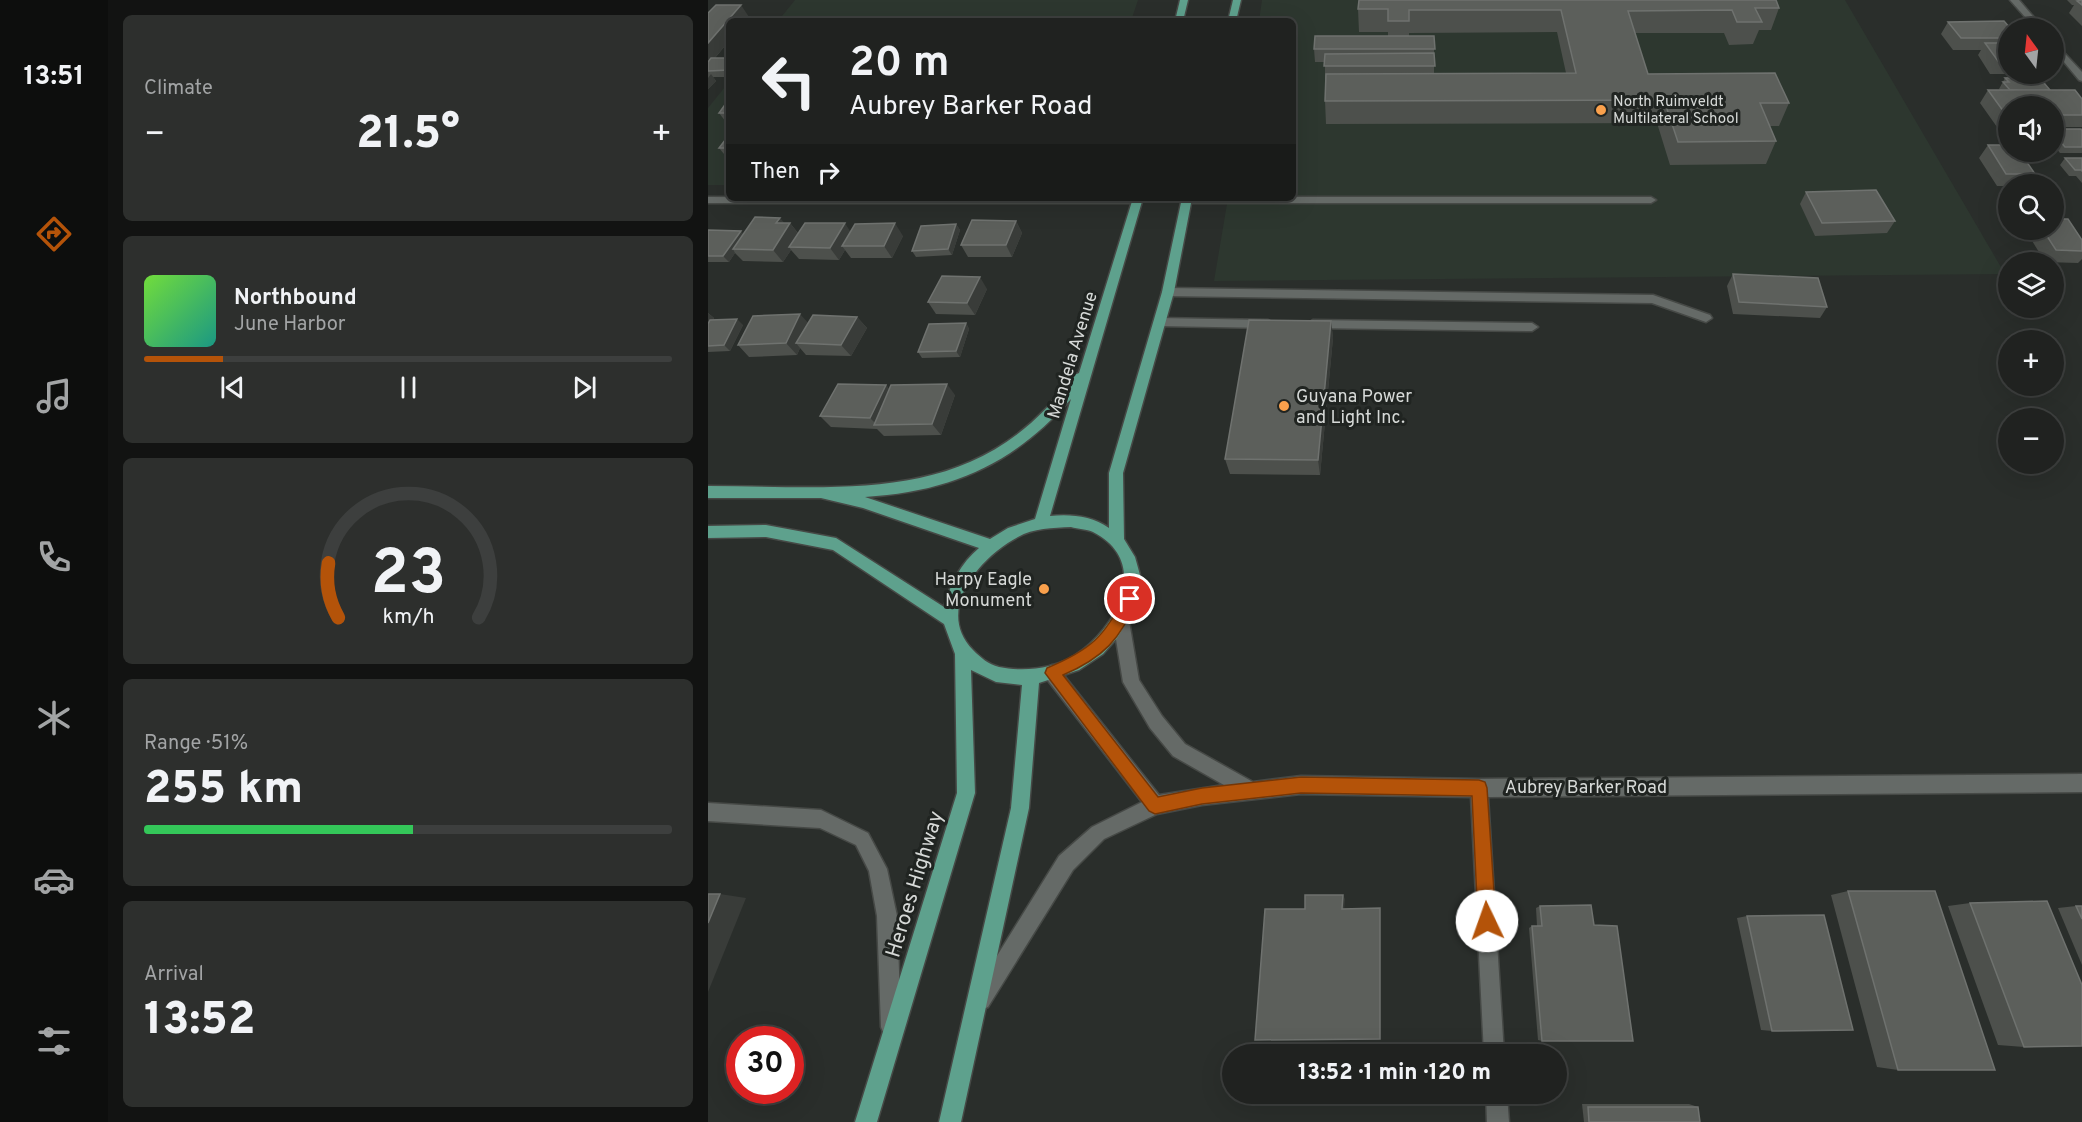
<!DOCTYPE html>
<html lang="en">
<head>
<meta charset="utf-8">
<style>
	body { margin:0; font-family:Overpass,sans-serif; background:#2d2f2d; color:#f1f3f6; height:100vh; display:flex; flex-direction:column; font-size:22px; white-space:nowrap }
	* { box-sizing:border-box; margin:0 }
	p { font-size:20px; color:#a2a4a5 }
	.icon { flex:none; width:33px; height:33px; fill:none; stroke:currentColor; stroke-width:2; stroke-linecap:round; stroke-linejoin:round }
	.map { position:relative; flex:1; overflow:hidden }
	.sheet { display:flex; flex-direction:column; gap:15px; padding:15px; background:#121312; width:600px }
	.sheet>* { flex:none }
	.banner { position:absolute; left:18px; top:18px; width:570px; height:183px; border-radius:9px; box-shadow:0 6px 24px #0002,0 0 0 2px #3d3f3e; background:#202220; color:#f1f3f6; overflow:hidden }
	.needle { width:39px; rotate:345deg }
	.fabs { position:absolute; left:1290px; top:18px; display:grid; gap:12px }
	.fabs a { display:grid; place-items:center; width:66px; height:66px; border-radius:50%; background:#202220; box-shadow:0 6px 24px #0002,0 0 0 2px #3d3f3e; font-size:30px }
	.speed { position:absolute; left:18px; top:1026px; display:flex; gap:12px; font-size:30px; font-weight:700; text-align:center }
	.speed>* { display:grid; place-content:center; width:78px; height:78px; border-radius:50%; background:#202220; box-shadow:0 6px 24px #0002,0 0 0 2px #3d3f3e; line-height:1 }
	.speed .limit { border:9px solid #d22; background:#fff; color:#111 }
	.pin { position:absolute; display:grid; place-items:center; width:51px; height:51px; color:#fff; margin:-26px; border:3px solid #fff; border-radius:50%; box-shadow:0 2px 6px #0007 }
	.me { position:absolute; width:66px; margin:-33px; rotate:357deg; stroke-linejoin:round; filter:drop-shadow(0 0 4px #0008) }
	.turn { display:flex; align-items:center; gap:21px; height:126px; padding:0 24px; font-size:27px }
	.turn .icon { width:78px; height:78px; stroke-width:2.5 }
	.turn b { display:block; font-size:42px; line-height:51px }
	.then { display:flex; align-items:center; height:57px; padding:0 24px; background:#0003; gap:12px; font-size:22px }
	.big { font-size:45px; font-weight:800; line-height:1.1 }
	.sheet .tile { flex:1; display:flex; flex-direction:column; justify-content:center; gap:9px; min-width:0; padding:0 21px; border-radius:9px; background:#2d2f2d }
	.sheet .dial { align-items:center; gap:0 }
	.dial svg { height:156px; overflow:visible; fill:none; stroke:#3d3f3e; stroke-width:7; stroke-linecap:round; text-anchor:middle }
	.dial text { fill:#f1f3f6; stroke:none }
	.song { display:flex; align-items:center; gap:18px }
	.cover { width:72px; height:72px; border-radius:9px; background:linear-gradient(135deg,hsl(100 70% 55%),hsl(170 70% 35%)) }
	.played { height:6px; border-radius:3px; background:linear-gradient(90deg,#b45309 15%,#3d3f3e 15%) }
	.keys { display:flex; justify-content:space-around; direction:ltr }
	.heat { display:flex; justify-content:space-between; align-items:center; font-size:33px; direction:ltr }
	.charge { height:9px; border-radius:4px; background:linear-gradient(90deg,#34c759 51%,#3d3f3e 0) }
	.trip { position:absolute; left:514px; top:1044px; width:345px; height:60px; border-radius:30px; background:#202220; box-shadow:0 6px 24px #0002,0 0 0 2px #3d3f3e; font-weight:800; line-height:60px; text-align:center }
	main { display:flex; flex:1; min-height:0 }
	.tab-bar { display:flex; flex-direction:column; width:108px; justify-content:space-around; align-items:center; background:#0d0e0d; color:#a2a4a5 }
	.tab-bar .icon { width:42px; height:42px }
	.tab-bar .current { color:#b45309 }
	.tab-bar b { font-size:27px; color:#f1f3f6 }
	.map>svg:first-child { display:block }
</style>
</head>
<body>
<main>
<nav class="tab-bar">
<b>13:51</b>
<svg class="icon current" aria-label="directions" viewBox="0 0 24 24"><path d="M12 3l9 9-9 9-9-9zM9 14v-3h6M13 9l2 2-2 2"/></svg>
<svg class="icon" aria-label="music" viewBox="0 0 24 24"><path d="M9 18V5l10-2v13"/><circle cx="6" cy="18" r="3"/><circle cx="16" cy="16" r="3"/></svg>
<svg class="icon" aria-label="phone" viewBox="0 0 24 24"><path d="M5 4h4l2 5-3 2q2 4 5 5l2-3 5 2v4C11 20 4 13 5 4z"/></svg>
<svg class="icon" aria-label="climate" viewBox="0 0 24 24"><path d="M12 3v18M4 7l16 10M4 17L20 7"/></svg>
<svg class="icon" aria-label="car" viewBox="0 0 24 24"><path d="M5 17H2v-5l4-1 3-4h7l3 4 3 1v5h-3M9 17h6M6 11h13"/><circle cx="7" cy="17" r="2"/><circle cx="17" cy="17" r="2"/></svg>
<svg class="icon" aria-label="filters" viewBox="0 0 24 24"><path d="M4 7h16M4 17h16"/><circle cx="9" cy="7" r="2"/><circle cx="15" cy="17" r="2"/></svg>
</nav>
<section class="sheet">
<div class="tile"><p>Climate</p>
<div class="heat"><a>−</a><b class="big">21.5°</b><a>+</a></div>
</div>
<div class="tile">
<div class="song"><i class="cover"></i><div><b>Northbound</b><p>June Harbor</p></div></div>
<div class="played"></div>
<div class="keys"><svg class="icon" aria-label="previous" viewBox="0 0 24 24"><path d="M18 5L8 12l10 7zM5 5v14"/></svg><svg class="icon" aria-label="pause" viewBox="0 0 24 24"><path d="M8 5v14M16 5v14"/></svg><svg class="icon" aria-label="next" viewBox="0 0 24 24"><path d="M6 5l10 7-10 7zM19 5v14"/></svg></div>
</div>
<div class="tile dial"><svg viewBox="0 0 100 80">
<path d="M14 69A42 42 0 1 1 86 69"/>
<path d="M14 69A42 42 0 0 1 9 41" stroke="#b45309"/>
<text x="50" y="56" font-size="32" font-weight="700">23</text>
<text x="50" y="72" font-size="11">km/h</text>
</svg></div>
<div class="tile"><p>Range · 51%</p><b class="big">255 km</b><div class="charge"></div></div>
<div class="tile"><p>Arrival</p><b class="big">13:52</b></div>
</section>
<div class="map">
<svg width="1374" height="1122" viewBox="0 0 1374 1122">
	<rect width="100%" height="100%" fill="#2a2e2b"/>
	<g fill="#2d372f">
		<polygon points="87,0 430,0 423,21 70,21"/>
		<polygon points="554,0 1137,0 1297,274 506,281 520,198 585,198 585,21 551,21"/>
		<polygon points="21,82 21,185 0,185 0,108"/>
	</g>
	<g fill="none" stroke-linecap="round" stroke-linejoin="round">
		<g stroke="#464946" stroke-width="3">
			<g id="minor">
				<polygon points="1302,0 1311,0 1335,28 1327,28"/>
				<polygon points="1346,42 1374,72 1374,81 1371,80 1346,50"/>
				<polygon points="0,197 433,198 434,200 429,203 0,203"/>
				<polygon points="585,197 943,197 948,200 943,203 479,203 474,200 475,198"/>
				<polygon points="460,288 945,295 1002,315 1004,318 998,322 944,303 460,296 454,292"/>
				<polygon points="452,318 560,320 566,324 560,328 452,326 446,322"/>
				<polygon points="605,320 824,323 830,327 824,331 605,328 599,324"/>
				<polygon points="413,614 419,616 421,621 431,680 454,716 477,744 545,782 593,776 771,779 1374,774 1374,792 780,797 796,1054 776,1054 763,797 593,794 494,805 449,814 396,839 365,870 280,1007 273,1010 266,1007 263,1000 266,993 351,856 384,827 434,802 338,678 336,673 338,668 344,665 350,668 451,795 516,785 465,756 442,728 415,682 405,621 407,616"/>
				<polygon points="0,803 113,810 160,833 179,869 189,916 193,1027 190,1034 183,1037 176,1034 173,1027 169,916 161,871 148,845 112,828 0,821"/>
				<polygon points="778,1094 799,1094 801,1122 779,1122"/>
			</g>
		</g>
		<g stroke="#464946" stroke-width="3">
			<g id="major">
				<polygon points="472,0 480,0 475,21 467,21"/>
				<polygon points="525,0 533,0 528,21 520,21"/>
				<path d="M425,198H435L342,516C363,514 384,516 401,528V473L454,292L474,198H484L466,292L415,473L416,539L427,557L432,575L430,595L420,620L409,638L395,654L371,670L331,683L321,808L253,1122H231L303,808L314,685L288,682L263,670L267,793L169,1122H147L249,793L247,654L236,624L125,550L58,537L0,538V526L58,525L128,538L236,607C242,584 253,563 271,548L155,508L113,498H0V486C144,486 271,507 366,375L371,373ZM363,399L327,519L300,528L282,539L157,497C243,492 306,464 363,399ZM363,527C370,529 379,529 385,532C444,562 409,629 366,656C345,669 315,672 291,667C280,664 273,658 265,650C226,610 272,557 310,537C325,528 345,528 363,527Z"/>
			</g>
		</g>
		<use href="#minor" fill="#656a67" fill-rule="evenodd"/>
		<use href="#major" fill="#5ea18d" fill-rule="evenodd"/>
	</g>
	<g fill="#4d504c" fill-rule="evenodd">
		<polygon points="1359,0 1374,0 1374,26 1361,13 1366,5 1364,5"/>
		<path d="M1071,8L1063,30H1051L1045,44L1021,45L1016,33H927L940,74L1081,103L1071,126H1062L1068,141L1058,164L962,165L949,123L618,124L617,101L618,79H617V62H607L606,49L680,36V32H651L650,9ZM849,32L858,73L726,74V36H701V33Z"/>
		<polygon points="0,13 41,17 38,21 21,21 21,41 7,58 21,58 21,77 5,77 8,81 0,89"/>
		<polygon points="1240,22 1300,28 1300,74 1322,74 1282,74 1270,55 1273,50 1245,50 1233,34"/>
		<polygon points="1297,78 1342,90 1374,115 1374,127 1346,127 1346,106 1300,106 1300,127 1289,127 1272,103 1280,90 1292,90 1291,89"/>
		<polygon points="21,99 21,126 11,113"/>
		<polygon points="1346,129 1374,131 1374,153 1352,153 1347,147 1346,147"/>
		<polygon points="21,135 21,160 11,148"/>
		<polygon points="1280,145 1327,174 1319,184 1300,184 1300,186 1289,186 1271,158"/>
		<polygon points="1357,158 1374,158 1374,183 1368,176 1361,176 1352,165"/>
		<polygon points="1098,192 1187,221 1179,233 1107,236 1092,204"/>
		<polygon points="308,221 314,233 304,257 260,257 253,245"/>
		<polygon points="77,223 82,223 90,233 142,231 195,236 184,258 143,258 137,250 131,260 91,259 83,250 75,262 35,261 27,253 21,262 0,262 0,231 35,234"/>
		<polygon points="248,224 252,230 244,255 208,257 204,251"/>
		<polygon points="1319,230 1346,230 1374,240 1374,259 1370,263 1337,262 1318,231"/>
		<polygon points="1025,274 1119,307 1112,318 1025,314 1019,286"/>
		<polygon points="279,289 267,315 228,314 220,302"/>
		<polygon points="0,313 6,318 5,320 35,325 22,351 0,352"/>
		<polygon points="149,317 159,328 143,356 98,355 92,348 89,355 41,357 30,345 100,323"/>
		<polygon points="623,321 625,338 612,475 522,474 517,459"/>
		<polygon points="258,323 261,329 252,357 214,358 210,352"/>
		<polygon points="178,385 181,389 247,395 233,435 176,436 169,429 123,427 112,416"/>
		<polygon points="1140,891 1190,1070 1169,1067 1123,895"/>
		<polygon points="1262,903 1316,1047 1290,1045 1240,906"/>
		<polygon points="832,906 886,925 834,1041 830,1040 821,928 824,926 829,926 828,908"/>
		<polygon points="1368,906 1374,906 1374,965 1350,908"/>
		<polygon points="1039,916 1064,1031 1053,1030 1029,918"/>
		<polygon points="874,1104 981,1104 990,1107 992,1122 876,1122"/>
	</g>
	<g fill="#393c39">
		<polygon points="33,5 41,17 38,21 21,21 21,41 0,66 0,43"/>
		<polygon points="3,74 8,81 0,89 0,78"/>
		<polygon points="72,218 80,227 82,223 92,236 81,247 83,250 75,262 65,250 68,223"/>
		<polygon points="308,221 314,233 304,257 298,245"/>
		<polygon points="137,223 145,236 134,246 137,250 131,260 122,248"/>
		<polygon points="187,223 195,236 184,258 176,246"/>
		<polygon points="248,224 252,230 244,255 240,249"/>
		<polygon points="33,231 38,237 25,249 27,253 21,262 15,256"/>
		<polygon points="272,277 279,289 267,315 259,303"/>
		<polygon points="0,313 6,318 0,328"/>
		<polygon points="92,314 103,326 88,343 92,348 89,355 78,343"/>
		<polygon points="149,317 159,328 143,356 133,345"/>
		<polygon points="29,319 35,325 22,351 16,345"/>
		<polygon points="623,321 625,338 612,475 610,460"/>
		<polygon points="258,323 261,329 252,357 248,351"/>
		<polygon points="239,384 247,395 233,435 224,424"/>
		<polygon points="178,385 188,397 169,425 162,418"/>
		<polygon points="12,894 38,898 0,992 0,923"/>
		<polygon points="635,895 637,899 636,912 634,909"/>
	</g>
	<g fill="#5c5f5b" stroke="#6f726f" stroke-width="1.5">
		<polygon points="651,0 1068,0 1071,8 1047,8 1054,22 1029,22 1024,10 920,11 940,74 1067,73 1081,103 1052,103 1068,141 970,142 956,100 617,101 618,74 868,73 853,10 701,10 701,21 680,21 680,9 650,9"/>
		<polygon points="1374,0 1374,5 1369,1"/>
		<polygon points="8,5 33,5 0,43 0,13"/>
		<polygon points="1296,21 1302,28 1300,28 1300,38 1253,38 1240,22"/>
		<polygon points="607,36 726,36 727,49 606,49"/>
		<polygon points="1277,43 1295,43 1299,48 1300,48 1300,61 1290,61"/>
		<polygon points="726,53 727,66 616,66 617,54"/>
		<polygon points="3,58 21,58 21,70 0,71 0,62"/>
		<polygon points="1331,77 1342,90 1302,90 1295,82 1301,82 1297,78"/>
		<polygon points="1280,90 1367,90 1374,99 1374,115 1346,115 1346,106 1300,106 1300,115 1298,115"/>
		<polygon points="21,99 21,113 11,113"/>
		<polygon points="1346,129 1373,129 1374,131 1374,147 1357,147 1352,141 1346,141"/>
		<polygon points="21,135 21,148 11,148"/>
		<polygon points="1280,145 1300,145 1300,152 1312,152 1327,174 1298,174"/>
		<polygon points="1357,158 1374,158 1374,171 1373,170 1367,170"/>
		<polygon points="1168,190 1187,221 1114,223 1098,192"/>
		<polygon points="47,217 72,218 68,223 82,223 65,250 25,249"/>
		<polygon points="1346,219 1360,219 1374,240 1374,251 1348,250 1335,230 1346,230"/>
		<polygon points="264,220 308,221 298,245 253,245"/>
		<polygon points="97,223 137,223 122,248 81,247"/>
		<polygon points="187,223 176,246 134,246 147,224"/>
		<polygon points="248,224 240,249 204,251 213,226"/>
		<polygon points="0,230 33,231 15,256 0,256"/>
		<polygon points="1025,274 1110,278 1119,307 1031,302"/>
		<polygon points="234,276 272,277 259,303 220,302"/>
		<polygon points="92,314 78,343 30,345 45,316"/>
		<polygon points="105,315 149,317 133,345 88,343"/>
		<polygon points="29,319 16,345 0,346 0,324 2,320"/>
		<polygon points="541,320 623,321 610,460 517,459"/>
		<polygon points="258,323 248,351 210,352 221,324"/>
		<polygon points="130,384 178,385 162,418 112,416"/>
		<polygon points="239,384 224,424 166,425 183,385"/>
		<polygon points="1140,891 1227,891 1287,1070 1190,1070"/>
		<polygon points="0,894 12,894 0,923"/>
		<polygon points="597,895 635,895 634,909 672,908 672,1039 547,1040 557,909 597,909"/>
		<polygon points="1339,901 1374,985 1374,1046 1316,1047 1262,903"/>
		<polygon points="883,905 886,925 909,926 925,1041 834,1041 824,926 834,926 832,906"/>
		<polygon points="1368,906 1374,906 1374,919"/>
		<polygon points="1116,915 1145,1030 1064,1031 1039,916"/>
		<polygon points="880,1107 990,1107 992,1122 881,1122"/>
	</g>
	<path fill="#b45309" stroke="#753606" stroke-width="1.5" d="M422,593L429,599C413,639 395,658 355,675L450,797L494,788L593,777L771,780L777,782L779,788L788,921L785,927L779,930L773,927L770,921L764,796L593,793L494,804L447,814L441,811L337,673L339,668C382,650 397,637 417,595Z"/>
	<g fill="#f9a04c" stroke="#202421" stroke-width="2">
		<circle cx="893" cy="110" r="6"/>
		<circle cx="576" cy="406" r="6"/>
		<circle cx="336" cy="589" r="6"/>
	</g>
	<g text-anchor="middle" stroke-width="6" stroke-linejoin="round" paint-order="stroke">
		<g font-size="15" fill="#d6d9d7" stroke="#202421" text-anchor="start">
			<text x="905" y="106">North Ruimveldt<tspan x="905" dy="17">Multilateral School</tspan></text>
		</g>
		<g font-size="18" fill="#d6d9d7" stroke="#202421">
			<text transform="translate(364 355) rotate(-73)" y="6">Mandela Avenue</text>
			<text x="878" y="793">Aubrey Barker Road</text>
		</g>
		<g font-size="18" fill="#d6d9d7" stroke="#202421" text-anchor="start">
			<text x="588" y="402">Guyana Power<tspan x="588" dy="21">and Light Inc.</tspan></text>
			<text x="324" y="585" text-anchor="end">Harpy Eagle<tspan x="324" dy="21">Monument</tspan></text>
		</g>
		<g font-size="21" fill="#d6d9d7" stroke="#202421">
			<text transform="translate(206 884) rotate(-73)" y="7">Heroes Highway</text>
		</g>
	</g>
</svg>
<div class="fabs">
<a><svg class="needle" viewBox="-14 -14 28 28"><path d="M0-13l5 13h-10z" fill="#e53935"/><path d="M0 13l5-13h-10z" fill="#a2a4a5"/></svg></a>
<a><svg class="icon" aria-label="sound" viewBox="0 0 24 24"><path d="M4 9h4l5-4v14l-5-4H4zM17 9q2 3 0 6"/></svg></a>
<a><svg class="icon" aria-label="search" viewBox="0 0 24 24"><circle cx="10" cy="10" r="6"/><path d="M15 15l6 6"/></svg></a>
<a><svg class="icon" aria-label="layers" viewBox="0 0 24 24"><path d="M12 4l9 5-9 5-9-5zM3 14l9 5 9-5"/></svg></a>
<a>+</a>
<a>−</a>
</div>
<div class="speed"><div class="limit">30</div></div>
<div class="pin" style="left:422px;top:599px;background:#d93025"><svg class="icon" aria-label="arrive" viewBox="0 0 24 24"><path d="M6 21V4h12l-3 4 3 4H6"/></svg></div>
<svg class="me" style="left:779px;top:921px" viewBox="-20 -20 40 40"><circle r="19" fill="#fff"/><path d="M0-13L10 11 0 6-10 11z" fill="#b45309"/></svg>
<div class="trip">13:52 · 1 min · 120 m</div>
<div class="banner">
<div class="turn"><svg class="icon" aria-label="left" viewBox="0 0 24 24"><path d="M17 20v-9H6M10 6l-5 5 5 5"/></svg><div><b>20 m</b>Aubrey Barker Road</div></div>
<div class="then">Then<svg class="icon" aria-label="right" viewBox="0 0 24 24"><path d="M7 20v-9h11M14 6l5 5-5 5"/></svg></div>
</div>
</div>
</main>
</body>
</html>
